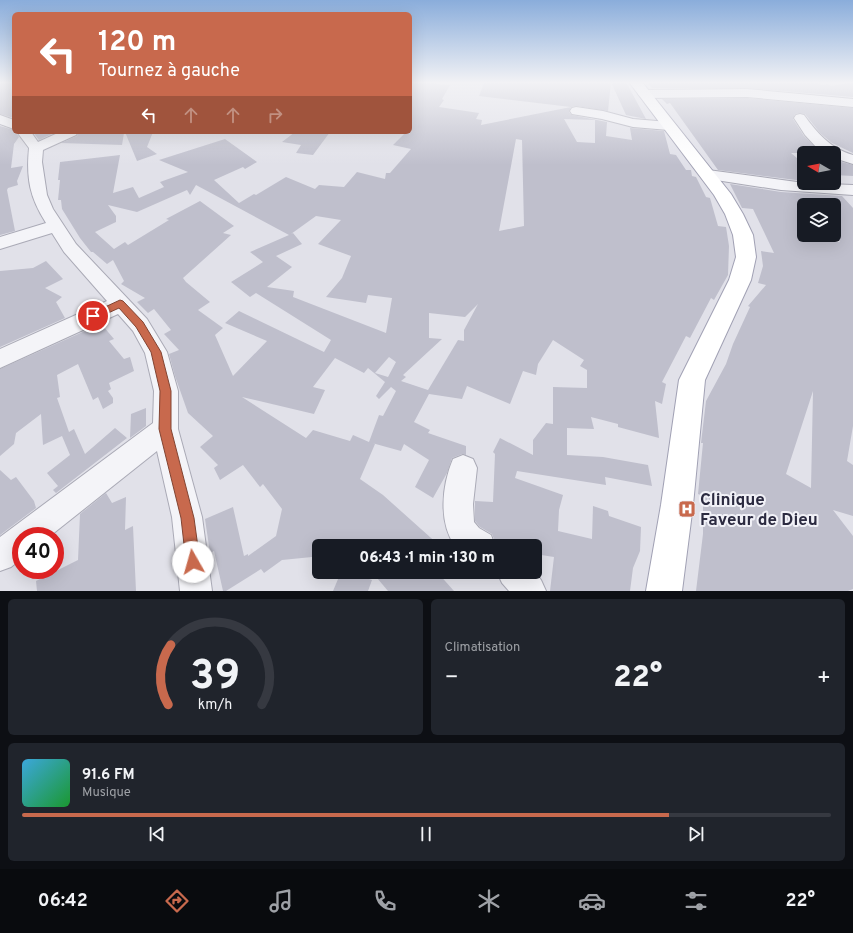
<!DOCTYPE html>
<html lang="fr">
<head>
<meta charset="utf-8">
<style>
	body { margin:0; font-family:Overpass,sans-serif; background:#20242c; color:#f1f3f6; height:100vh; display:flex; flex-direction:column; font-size:15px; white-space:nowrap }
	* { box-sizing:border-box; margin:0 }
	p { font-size:13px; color:#9ea1a6 }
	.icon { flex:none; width:22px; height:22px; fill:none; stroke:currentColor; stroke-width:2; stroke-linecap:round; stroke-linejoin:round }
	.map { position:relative; height:591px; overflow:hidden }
	.panel { display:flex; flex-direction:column; gap:8px; padding:8px; background:#0d0f14; flex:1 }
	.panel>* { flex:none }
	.banner { position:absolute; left:12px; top:12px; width:400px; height:122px; border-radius:6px; box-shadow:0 4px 16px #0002; background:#c8694d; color:#fff; overflow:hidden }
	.needle { width:26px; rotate:279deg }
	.buttons { position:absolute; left:797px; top:146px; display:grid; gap:8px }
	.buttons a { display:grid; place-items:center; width:44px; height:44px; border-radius:6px; background:#171b24; box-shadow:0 4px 16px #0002; font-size:20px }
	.speed { position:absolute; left:12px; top:527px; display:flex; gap:8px; font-size:20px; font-weight:700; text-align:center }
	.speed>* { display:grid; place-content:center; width:52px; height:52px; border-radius:50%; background:#171b24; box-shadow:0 4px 16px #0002; line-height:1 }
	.speed .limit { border:6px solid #d22; background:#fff; color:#111 }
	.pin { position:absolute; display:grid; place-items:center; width:34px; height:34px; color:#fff; margin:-17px; border:2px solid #fff; border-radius:50%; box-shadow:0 1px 4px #0007 }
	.me { position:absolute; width:44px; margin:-22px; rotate:353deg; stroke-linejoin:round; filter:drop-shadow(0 0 3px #0008) }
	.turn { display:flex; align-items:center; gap:14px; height:84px; padding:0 20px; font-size:18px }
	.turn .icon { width:52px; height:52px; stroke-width:2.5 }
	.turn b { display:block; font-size:28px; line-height:34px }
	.lanes { display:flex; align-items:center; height:38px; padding:0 20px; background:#0003; justify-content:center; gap:20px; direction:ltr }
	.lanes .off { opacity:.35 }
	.big { font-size:30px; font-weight:800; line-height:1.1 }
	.panel .card { flex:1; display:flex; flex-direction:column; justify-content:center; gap:6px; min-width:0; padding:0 14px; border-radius:6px; background:#20242c }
	.panel .dial { align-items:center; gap:0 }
	.dial svg { height:104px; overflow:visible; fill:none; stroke:#363941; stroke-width:7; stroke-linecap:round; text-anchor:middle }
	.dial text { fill:#f1f3f6; stroke:none }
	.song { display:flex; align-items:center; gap:12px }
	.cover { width:48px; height:48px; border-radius:6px; background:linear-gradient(135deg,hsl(200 70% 55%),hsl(130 70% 35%)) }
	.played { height:4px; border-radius:2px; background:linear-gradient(90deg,#c8694d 80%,#363941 80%) }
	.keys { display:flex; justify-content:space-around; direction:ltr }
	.heat { display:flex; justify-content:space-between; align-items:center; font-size:22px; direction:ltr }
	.panel .tiles { flex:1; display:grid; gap:8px; grid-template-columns:1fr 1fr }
	.card:last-child { grid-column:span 2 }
	.trip { position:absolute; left:312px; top:539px; width:230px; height:40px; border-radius:6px; background:#171b24; box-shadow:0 4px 16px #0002; font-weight:800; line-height:40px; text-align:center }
	.tab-bar { display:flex; height:64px; justify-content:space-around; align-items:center; background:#090b0e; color:#9ea1a6 }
	.tab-bar .icon { width:28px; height:28px }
	.tab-bar .active { color:#c8694d }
	.tab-bar b { font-size:18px; color:#f1f3f6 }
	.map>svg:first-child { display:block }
</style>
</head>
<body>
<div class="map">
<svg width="853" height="591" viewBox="0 0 853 591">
	<rect width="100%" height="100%" fill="#e1e1e9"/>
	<g fill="#bfbfcc" fill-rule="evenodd">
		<path d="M410,82H437L436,84L450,85L442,99L444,100L439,107L479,113L476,119L482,120L481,125L571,107L569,112L572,115L607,122L606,136L632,140L630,128L664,131L670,154L676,155L686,170H691L692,176L696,177L706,197L710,198L718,226L726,227L729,246L728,275L714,300L711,298L690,338L686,336L662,382L666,384L662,404L655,401L659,438L618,427V424L591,417L594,429L567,428V455L603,457L648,465L652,486L605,477L606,485L517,471L515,478L563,495L559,510L558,531L592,539L593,506L608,511L609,516L641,527L640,551L633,568L630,591H550L554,557L535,554V546L494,539L492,534L480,527L475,521V501L493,502L495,454L493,452L500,438L533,455V440L546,423L553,424V387L587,388V370L580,366L584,360L553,340L538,364L536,375L523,371L510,404L467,386L462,399L429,394L414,422L430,430L428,433L466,446V455L462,454L452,458L447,473L433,498L415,487L429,460L404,444L401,451L372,443L375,444L360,479L383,495L440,546H319V548H313L312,557L282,560L264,573L261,569L226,591H223L214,551L210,553L205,519L233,507L244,556L248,554V556L276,536L282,509L263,484L260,487L243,465L220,480L214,468L218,465L200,447L213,436L188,413L175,376L169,354L179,350L164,334L171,330L154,309L148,313L137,302L145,298L121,284L124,281L113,260L107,264L93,252H91L80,238L62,209L61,200H58L60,180H58L60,162L120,155L113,193L133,187L139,198L164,187L160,182L188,172L159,160L225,139L257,162L245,169L243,167L214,180L239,203L254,194L256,195L286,177L315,189L319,185L344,187L357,172L385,179L386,173H390L411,149L393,145L406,132H410ZM564,119L595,120V143L577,142ZM516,139L522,140L524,226L499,231ZM196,185L289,235L250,252L263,262L231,282L250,297L256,293L331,340L324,352L239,311L225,323L267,341L233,376L215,335L223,328L198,310L210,302L186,282L183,278L231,235L223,233L234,226L200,201L166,219L169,220L128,245L125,242L114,249L95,232L116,222V216L108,205L137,212L187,190L190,195ZM316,216L341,220L318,244L351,256L342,278L326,297L366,303L368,295L392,298L386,333L293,297L294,291L267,287L292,267L276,256L302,244L293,233L291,234ZM478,304L464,330V341L458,340L428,390L401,381L406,377L403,375L442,339L429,338V313L465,317ZM389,357L396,362L388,377L375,373ZM335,358L364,373L368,368L385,382L376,396L379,399L391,387L396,391L383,416L379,415L369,442L353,435L350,441L313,430L306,438L242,397L314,414L325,390L313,387Z"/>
		<polygon points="497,82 626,82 646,119 626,115 611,82 608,111 576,106 571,107 479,96 484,83"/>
		<polygon points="647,82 818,82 822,85 828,84 831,86 853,82 853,97 747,88 652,88"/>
		<polygon points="0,83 14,83 14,118 0,114"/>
		<polygon points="747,98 853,108 853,153 832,143 820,133 805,114 800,113 795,114 793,119 804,136 821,153 791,153 804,164 804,181 718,170 670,103 667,104 662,99"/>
		<polygon points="0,126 14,130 19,137 14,144 11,168 23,166 17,181 18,185 8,188 7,190 15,231 0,235"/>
		<polygon points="33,132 56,132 39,140"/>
		<polygon points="79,132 81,132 124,133 122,145 61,143 77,136"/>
		<polygon points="125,132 153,132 147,147 157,154 137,161"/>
		<polygon points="295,132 330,132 313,155 296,153 301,145 282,142"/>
		<polygon points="834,160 853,165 853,176 834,175"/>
		<path d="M730,184L781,192L842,196L853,208V426L847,461L853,465V516L833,510L853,536V589L848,591H696L703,534V496L698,494L703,443H701L706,401L726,364L733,344L750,307L748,306L766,285L758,283L763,266L761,251L774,253L753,209L742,208ZM804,205H834V232L840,242L804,237ZM813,391L811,488L786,474Z"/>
		<polygon points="46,261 63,279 45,288 62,297 56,302 65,318 0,347 0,271 33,268"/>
		<polygon points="105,322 107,324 103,326 114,339 109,341 124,359 130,357 134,371 109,383 111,389 108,391 113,398 113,403 103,409 98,397 93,400 78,364 57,375 60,397 57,398 69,432 74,429 85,454 115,428 127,438 56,493 53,490 58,486 47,473 70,455 62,436 43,445 41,414 16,433 14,444 0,456 0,369"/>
		<polygon points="146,408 146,426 130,438 131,414"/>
		<polygon points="0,470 11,480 16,477 34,501 36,508 0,535"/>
		<polygon points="106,493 112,503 126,497 125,530 133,526 136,591 37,591 36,581 78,560 80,514"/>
		<polygon points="341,572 350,572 372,580 368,591 333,591"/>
		<polygon points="372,572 437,572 454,591 388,591"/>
	</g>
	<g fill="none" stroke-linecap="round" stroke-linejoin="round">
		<g stroke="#aaaab6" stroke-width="2">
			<g id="minor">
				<polygon points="747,89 853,99 853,107 747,97 644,98 640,96 638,94 640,92 644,90"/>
				<polygon points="576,107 603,111 633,119 669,122 674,123 676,126 674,129 669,130 633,127 602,119 572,114 570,111 572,108"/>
				<path d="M800,114L804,115C817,133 831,149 853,155V164L834,158V153H824L817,148L805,135L794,118L796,115Z"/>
				<polygon points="0,115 14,120 14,129 0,124"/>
				<path d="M17,132H31L38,142L60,132H78L76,135L43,150L42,162L47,195L53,209L76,244L147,319L167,352L178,391V429L202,517L212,591H180L172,517L157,451L50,536H21V559L11,567L0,571V537L153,423L154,391L145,353L133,331L118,314L0,368V349L107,301L64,252L52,233L0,249V237L46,223C30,198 26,179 29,148Z"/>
				<polygon points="708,170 804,183 853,185 853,195 781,190 703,178 700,175 703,172"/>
				<path d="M463,455L473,459L477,468L473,504L474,522L479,528L491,535L495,546H455C438,522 442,485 453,459Z"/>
				<polygon points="497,572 534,572 541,580 546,591 509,591 502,583"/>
			</g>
		</g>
		<g stroke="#a1a1b4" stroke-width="2">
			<polygon id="major" points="629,82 642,82 731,194 743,214 753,235 756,257 751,280 705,380 693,505 682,591 646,591 661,505 679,380 729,280 736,257 733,235 725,214 714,195"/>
		</g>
		<use href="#minor" fill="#f4f4f8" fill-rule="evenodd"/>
		<use href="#major" fill="#fff" fill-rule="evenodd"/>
	</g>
	<linearGradient id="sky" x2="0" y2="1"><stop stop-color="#8aaddb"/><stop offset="0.5" stop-color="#f2f2f5"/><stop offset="1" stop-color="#f2f2f5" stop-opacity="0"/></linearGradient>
	<rect width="853" height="165" fill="url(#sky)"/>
	<polygon fill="#c8694d" stroke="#824432" points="120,300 123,301 143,322 161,352 171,391 171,429 194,518 200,562 198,567 193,569 188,567 186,562 181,518 159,429 160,391 151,352 136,327 119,308 93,320 88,316 90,314"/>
	<defs>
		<g id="hospital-square" transform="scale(0.9)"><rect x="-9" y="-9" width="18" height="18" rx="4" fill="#c8694d" stroke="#f1f1f7"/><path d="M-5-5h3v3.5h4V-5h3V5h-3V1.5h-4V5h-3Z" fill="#fff"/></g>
	</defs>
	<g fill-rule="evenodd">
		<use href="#hospital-square" x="687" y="509"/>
	</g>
	<g text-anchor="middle" stroke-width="4" stroke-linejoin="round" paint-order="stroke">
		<g font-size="17" font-weight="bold" fill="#2b2a40" stroke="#f1f1f7" text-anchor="start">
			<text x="700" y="505">Clinique<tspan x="700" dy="20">Faveur de Dieu</tspan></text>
		</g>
	</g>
</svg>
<div class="buttons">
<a><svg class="needle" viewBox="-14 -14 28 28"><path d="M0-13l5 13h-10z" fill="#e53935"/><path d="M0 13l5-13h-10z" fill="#9ea1a6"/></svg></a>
<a><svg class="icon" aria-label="layers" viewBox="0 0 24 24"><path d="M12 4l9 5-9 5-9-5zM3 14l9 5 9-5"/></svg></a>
</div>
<div class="speed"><div class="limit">40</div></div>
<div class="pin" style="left:93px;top:316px;background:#d93025"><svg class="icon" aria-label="arrive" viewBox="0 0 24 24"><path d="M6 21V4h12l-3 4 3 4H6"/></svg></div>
<svg class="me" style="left:193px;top:562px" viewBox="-20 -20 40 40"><circle r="19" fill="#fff"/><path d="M0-13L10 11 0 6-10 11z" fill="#c8694d"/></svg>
<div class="trip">06:43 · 1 min · 130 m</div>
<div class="banner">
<div class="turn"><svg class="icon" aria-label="left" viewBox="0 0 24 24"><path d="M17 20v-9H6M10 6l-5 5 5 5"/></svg><div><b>120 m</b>Tournez à gauche</div></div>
<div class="lanes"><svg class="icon" aria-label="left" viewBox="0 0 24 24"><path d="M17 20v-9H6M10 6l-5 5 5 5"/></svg><svg class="icon off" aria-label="ahead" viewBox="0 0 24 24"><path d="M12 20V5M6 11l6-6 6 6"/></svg><svg class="icon off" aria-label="ahead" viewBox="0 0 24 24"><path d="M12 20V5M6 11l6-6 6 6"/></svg><svg class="icon off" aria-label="right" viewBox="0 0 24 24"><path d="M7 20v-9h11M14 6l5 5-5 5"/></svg></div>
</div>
</div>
<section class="panel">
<div class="tiles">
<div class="card dial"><svg viewBox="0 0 100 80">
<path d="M14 69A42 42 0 1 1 86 69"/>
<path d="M14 69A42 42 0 0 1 16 23" stroke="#c8694d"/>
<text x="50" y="56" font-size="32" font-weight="700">39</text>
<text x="50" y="72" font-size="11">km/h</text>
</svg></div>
<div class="card"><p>Climatisation</p>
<div class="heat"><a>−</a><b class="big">22°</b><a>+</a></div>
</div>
<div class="card">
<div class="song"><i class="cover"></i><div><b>91.6 FM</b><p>Musique</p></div></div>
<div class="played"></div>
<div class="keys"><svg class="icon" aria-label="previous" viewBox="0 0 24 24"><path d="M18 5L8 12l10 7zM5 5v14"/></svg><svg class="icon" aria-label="pause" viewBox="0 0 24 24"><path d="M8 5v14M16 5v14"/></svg><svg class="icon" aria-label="next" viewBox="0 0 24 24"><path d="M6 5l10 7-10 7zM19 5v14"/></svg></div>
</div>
</div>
</section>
<nav class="tab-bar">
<b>06:42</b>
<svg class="icon active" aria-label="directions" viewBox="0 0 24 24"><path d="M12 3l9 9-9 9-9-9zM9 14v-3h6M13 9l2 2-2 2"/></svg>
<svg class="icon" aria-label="music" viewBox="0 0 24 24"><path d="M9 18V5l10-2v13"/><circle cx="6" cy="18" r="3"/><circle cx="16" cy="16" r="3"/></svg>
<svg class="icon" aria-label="phone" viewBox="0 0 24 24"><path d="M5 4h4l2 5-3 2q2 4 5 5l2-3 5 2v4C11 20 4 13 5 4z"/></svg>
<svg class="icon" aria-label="climate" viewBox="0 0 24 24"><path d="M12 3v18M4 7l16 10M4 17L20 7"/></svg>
<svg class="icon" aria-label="car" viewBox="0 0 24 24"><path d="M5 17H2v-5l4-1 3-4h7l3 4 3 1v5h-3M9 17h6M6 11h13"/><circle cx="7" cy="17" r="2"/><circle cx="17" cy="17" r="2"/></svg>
<svg class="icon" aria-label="filters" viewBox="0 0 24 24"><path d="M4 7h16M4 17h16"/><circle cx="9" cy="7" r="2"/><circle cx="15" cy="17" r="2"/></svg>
<b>22°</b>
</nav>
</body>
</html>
